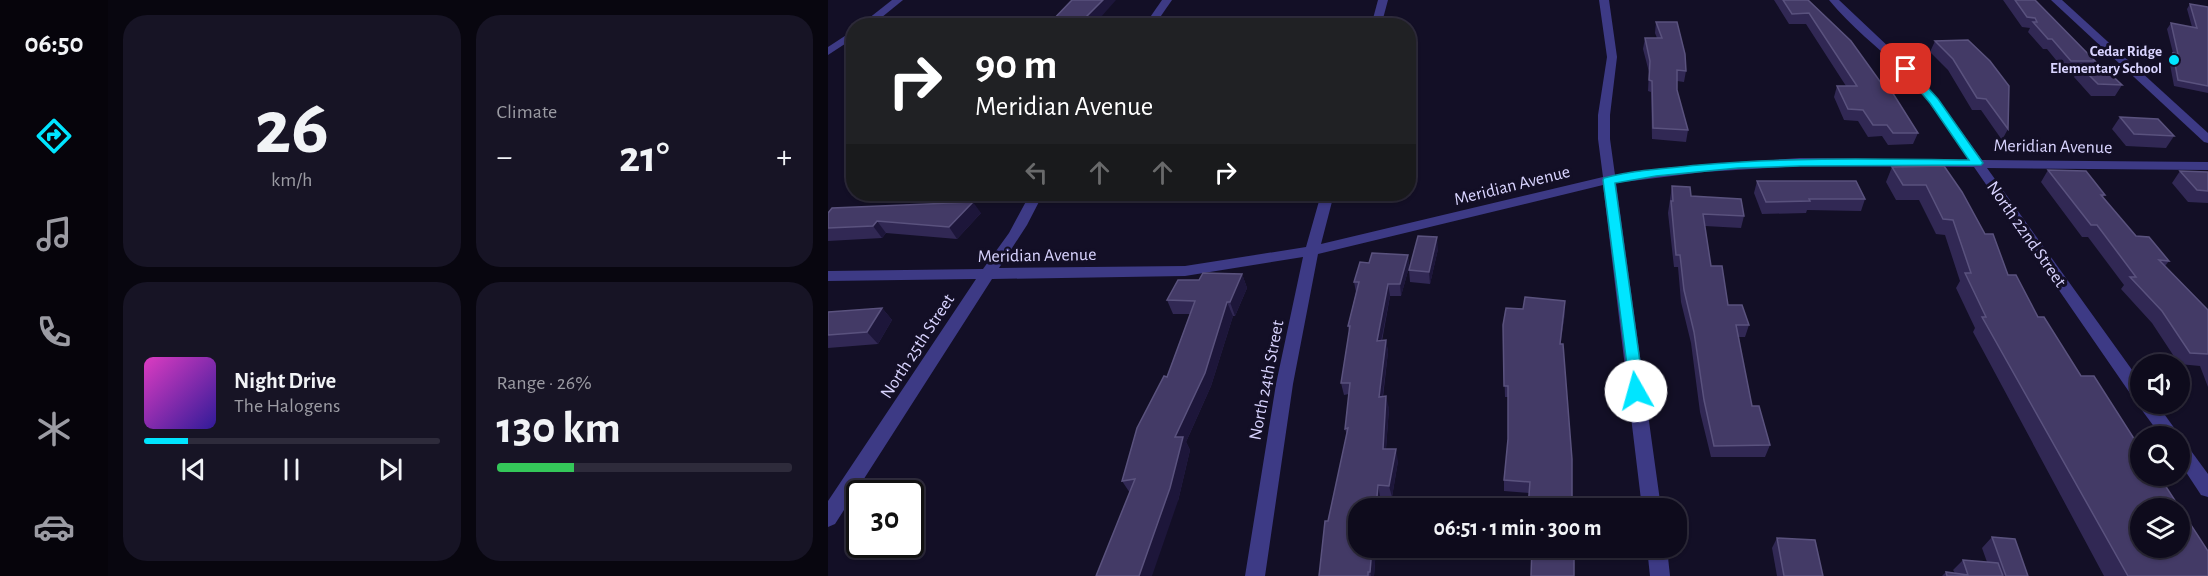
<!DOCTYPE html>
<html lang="en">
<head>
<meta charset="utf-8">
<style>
	body { margin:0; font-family:"Alegreya Sans",sans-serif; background:#171425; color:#f1f3f6; height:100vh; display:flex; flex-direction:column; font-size:22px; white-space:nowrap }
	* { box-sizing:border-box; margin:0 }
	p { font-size:20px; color:#9b9ba3 }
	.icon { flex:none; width:33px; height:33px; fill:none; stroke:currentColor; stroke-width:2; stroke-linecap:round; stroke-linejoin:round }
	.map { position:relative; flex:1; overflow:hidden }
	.sheet { display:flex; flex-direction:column; gap:15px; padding:15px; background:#08060f; width:720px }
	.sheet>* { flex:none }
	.guide { position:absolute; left:18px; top:18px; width:570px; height:183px; border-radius:24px; box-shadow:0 2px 4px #0004,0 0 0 2px #2e2b3b; background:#202124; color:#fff; overflow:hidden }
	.tools { position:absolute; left:1302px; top:354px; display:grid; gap:12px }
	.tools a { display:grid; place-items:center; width:60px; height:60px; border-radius:50%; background:#0e0b1c; box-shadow:0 2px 4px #0004,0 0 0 2px #2e2b3b; font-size:30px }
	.speed { position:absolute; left:18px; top:480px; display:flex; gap:12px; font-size:30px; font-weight:700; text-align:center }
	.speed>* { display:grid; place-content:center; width:78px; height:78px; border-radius:50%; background:#0e0b1c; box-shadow:0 2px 4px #0004,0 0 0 2px #2e2b3b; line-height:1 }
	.speed .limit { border:3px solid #111; border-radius:9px; background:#fff; color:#111 }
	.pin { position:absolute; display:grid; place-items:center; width:51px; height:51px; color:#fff; margin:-26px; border-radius:12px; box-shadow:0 3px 9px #0006 }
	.me { position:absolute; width:66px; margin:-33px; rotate:353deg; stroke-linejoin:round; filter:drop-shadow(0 0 4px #0008) }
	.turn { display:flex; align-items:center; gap:21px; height:126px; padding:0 30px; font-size:27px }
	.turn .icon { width:78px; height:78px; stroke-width:2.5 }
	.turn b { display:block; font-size:42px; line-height:51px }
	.lanes { display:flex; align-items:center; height:57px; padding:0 30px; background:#0003; justify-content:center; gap:30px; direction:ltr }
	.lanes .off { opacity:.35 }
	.big { font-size:45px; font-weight:700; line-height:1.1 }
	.sheet .widget { flex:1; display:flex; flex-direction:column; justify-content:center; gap:9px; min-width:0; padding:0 21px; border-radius:24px; background:#171425 }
	.sheet .dial { align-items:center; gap:0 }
	.dial b { font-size:78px; line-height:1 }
	.song { display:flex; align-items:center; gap:18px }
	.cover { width:72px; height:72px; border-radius:9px; background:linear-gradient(135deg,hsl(310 70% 55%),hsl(250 70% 35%)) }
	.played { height:6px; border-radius:3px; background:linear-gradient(90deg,#00e5ff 15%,#2e2b3b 15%) }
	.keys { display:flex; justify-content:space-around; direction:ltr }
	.heat { display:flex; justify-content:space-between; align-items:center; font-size:33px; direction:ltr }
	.charge { height:9px; border-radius:4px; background:linear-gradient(90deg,#34c759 26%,#2e2b3b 0) }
	.sheet .tiles { flex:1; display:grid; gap:15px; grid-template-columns:repeat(2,1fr) }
	.trip { position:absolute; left:520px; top:498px; width:339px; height:60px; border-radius:24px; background:#0e0b1c; box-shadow:0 2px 4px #0004,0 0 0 2px #2e2b3b; font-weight:700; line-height:60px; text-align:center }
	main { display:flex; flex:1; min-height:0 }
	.dock { display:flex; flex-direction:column; width:108px; justify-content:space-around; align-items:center; background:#06040b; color:#9b9ba3 }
	.dock .icon { width:42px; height:42px }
	.dock .active { color:#00e5ff }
	.dock b { font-size:27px; color:#f1f3f6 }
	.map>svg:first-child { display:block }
</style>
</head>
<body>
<main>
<nav class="dock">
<b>06:50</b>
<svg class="icon active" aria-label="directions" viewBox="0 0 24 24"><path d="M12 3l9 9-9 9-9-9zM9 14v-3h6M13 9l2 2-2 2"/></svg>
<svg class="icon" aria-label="music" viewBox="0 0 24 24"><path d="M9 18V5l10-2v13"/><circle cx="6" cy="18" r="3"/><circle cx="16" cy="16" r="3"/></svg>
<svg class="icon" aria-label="phone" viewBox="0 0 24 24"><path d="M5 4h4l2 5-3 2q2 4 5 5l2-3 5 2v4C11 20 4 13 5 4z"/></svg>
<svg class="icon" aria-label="climate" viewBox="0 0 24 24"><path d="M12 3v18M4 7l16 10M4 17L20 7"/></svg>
<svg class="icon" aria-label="car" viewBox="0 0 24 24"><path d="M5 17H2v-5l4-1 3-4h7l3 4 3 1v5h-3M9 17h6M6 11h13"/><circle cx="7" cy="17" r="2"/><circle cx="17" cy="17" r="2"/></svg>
</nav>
<section class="sheet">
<div class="tiles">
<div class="widget dial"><b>26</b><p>km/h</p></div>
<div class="widget"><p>Climate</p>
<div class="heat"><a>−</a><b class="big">21°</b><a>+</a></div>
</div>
<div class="widget">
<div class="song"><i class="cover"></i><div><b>Night Drive</b><p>The Halogens</p></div></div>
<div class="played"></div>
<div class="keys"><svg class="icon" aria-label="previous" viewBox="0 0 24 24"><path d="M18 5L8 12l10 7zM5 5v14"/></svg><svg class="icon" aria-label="pause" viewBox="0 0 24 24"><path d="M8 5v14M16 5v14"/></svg><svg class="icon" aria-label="next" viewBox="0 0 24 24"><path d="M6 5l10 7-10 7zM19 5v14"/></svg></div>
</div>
<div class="widget"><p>Range · 26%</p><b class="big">130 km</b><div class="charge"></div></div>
</div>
</section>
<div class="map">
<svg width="1380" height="576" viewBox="0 0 1380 576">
	<rect width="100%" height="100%" fill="#130f26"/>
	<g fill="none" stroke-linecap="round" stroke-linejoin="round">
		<g fill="#3d3a85" fill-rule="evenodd">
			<polygon points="64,0 75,0 43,26 31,26"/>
			<polygon points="334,0 344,0 326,26 316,26"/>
			<polygon points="550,0 560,0 553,26 543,26"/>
			<path d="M771,0H781L789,57L782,115V139L787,175L876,165L972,158L1141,160C1120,129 1100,98 1074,71C1050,47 1023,27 1001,0H1011L1082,67L1110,99L1154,160L1380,162V170L1159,168L1312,381V404H1329L1352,436V437L1333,436L1313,409L1310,404L1312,401L1306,399L1146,167L972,166L876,172L788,183L833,508H814L775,185L490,254L465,384L437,576H417L448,384L475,257L357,276L164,279L7,524L0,527V501L148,279L0,281V271L155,269L181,233L202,194H215L199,225L171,268L357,266L478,247L493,194H506L493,244L775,177L770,139V115L779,57Z"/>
			<polygon points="1223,0 1234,0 1380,133 1380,143 1376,142"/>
			<polygon points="26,30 26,38 0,55 0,47"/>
			<polygon points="1352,441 1358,444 1380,474 1380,497 1373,495 1352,463"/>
			<polygon points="819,548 839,548 842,576 822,576"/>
		</g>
	</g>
	<g fill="#312854">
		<polygon points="946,0 980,0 1056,87 1090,133 1085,144 1060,145 1054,136 1040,137 1030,121 1016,120 1006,97 1009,86 1018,86 978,24 961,24"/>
		<polygon points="1175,0 1207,0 1267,61 1264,66 1294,85 1287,96 1263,96 1246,77 1249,71 1237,71 1219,49 1215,49 1200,32 1202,28 1194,27"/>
		<polygon points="1362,4 1380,7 1380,93 1346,86 1341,59 1345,53 1339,29 1343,23 1364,27 1359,9"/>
		<polygon points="828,22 858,71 856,82 849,81 849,90 860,130 858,142 824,139 823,92 820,91 821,72 815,49 817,38 829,38 827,33"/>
		<polygon points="1140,40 1180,129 1174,140 1153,110 1144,110 1120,70 1102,52 1107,41"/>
		<polygon points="1292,117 1346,136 1338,148 1298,146 1284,129"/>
		<polygon points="1116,166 1180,275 1210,317 1380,576 1276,576 1145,332 1147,328 1128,288 1132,281 1117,235 1108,234 1091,200 1068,200 1058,182 1064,167"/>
		<polygon points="1220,170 1277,195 1275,197 1308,236 1341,261 1337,266 1380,310 1380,387 1372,366 1351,364 1324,323 1293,289 1296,285 1260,237 1254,237 1213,182"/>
		<polygon points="1352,171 1380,172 1380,203 1360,202 1344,183"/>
		<polygon points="929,181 1037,199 1033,211 979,210 978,213 934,214 926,193"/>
		<polygon points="844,186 863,196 916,216 913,228 877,226 883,266 900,305 921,325 917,337 910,337 924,406 942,445 937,457 883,457 872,412 863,343 853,302 850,267 846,267 840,213"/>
		<polygon points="0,213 153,213 129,239 58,233 54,238 0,241"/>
		<polygon points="610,249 602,284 582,282 581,270"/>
		<polygon points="580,255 581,267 573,296 562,296 554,341 558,340 560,352 555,397 561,408 558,449 570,461 564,497 552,496 531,548 548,548 546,576 491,576 500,521 519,435 517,429 521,394 516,395 513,383 521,331 520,326 528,292 526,282 541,263"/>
		<polygon points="414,274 419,288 407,316 405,316 383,386 358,442 362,450 350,501 302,493 294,481 339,377 362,314 345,314 339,300 371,280"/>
		<polygon points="54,308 64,320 50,344 0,348 0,312"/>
		<polygon points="737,313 732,344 701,493 676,491 676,480 680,439 680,397 677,397 675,325"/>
		<polygon points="1164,537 1200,576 1114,576 1118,572 1127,573 1125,570 1135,560 1159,562 1154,548"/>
		<polygon points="949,538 995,576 949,576 944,548"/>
	</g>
	<g fill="#1d163a">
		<polygon points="275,0 288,0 265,26 253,26 252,23"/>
		<polygon points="145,202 153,213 129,239 121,227"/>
		<polygon points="49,221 58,233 54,238 45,226"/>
		<polygon points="609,237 610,249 602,284 601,272"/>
		<polygon points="580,255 581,267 573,296 572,284"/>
		<polygon points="414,274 419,288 407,316 402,302"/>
		<polygon points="560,284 562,296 551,352 549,341"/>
		<polygon points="737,301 737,313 731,356 732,344"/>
		<polygon points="399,302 405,316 383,386 358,442 362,450 350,501 324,576 311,576 347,437"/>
		<polygon points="54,308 64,320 50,344 39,332"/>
		<polygon points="558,340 560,352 553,408 551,397"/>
		<polygon points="558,396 561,408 557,460 555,449"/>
		<polygon points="568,449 570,461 564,497 561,486"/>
		<polygon points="550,485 552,496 551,508 548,508"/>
		<polygon points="544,548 548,548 546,576 543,576 542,572"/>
	</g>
	<g fill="#433a66" stroke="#5a527e" stroke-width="1.5" fill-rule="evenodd">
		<polygon points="244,0 275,0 252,23 258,23 257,26 219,26"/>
		<polygon points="955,0 980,0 1023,41 1056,87 1061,87 1090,133 1065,133 1059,125 1045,125 1035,110 1020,109 1009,86 1029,86 981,13 964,14"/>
		<polygon points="1187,0 1207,0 1267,61 1243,61 1224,39 1220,39 1205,22 1209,22 1207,18 1199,17"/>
		<polygon points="1362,4 1380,7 1380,86 1350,80 1345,53 1350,54 1343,23 1369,28"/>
		<polygon points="828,22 849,22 857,54 858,71 849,70 849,90 860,130 825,128 824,81 821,80 822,61 817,38 834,38"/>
		<polygon points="1140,40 1162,61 1181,86 1180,129 1158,99 1149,98 1125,59 1107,41"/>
		<polygon points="1252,66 1275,67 1294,85 1270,84"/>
		<polygon points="1292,117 1330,119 1346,136 1306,134"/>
		<path d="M1116,166L1134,192L1157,234H1165L1180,275H1188L1210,317H1216L1253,376H1266L1312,448V476H1331L1380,551V576H1300L1154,317H1158L1137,273H1143L1125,220L1115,219L1098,185H1075L1064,167ZM1312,508H1352V548H1312Z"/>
		<polygon points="1220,170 1258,171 1277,195 1273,195 1308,236 1321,237 1341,261 1331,260 1380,310 1380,354 1362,353 1334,311 1302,277 1308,277 1269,225 1263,225"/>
		<polygon points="1352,171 1380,172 1380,191 1369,190"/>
		<polygon points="929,181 1028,181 1037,199 981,199 982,201 938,202"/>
		<polygon points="844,186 862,187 863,196 913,199 916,216 875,214 883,266 894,266 900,305 914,305 921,325 908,325 924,406 931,406 942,445 886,446 876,400 866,332 856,290 852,255 848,255 843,201 845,201"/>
		<polygon points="145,202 121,227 49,221 45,226 0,228 0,213 4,208"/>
		<polygon points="590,236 609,237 601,272 581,270"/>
		<polygon points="544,253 580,255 572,284 560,284 549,341 558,340 551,397 558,396 555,449 568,449 561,486 550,485 548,508 531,508 531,548 544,548 542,572 540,572 540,576 491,576 497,521 500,521 520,428 517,429 522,383 513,383 522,326 520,326 531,282 526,282 532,262 541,263"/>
		<polygon points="375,273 414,274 402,302 399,302 377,373 347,437 355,437 342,488 311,576 268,576 307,479 294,481 309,428 336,376 339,377 367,301 339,300 350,280 371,280"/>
		<polygon points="697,297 737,301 732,344 735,344 744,459 744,508 700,508 702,482 676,480 680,439 680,386 676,386 675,325 678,308 695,309"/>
		<polygon points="54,308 39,332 0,335 0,312"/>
		<polygon points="1164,537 1187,539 1200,576 1178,576"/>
		<polygon points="949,538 987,540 995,576 956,576"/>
		<polygon points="704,548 746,548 746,576 703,576"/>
		<polygon points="1135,560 1170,563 1175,576 1119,576 1118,572 1140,575"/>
	</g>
	<path fill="#00e5ff" stroke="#0095a6" stroke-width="1.5" d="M1078,66L1081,67L1110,99L1155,163L1153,165L972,166L910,168L828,176L787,183L816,391L814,396L808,398L803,396L775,180L776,178C807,170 840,168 871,165C961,157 1051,159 1141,160L1102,103L1073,69Z"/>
	<circle fill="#00e5ff" stroke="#130f26" stroke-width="2" cx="1346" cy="60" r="6"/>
	<g text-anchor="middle" stroke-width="6" stroke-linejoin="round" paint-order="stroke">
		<g font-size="15" font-weight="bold" fill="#d9d4ff" stroke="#130f26" text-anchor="end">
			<text x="1334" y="56">Cedar Ridge<tspan x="1334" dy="17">Elementary School</tspan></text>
		</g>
		<g font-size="18" fill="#d9d4ff" stroke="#130f26">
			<text transform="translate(1225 146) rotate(1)" y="6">Meridian Avenue</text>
			<text transform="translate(684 185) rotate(-14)" y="6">Meridian Avenue</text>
			<text transform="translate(1199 234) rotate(55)" y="6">North 22nd Street</text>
			<text transform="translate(209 255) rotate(-1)" y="6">Meridian Avenue</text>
			<text transform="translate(89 346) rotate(-57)" y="6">North 25th Street</text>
			<text transform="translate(438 380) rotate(-79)" y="6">North 24th Street</text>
		</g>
	</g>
</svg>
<div class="tools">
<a><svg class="icon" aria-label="sound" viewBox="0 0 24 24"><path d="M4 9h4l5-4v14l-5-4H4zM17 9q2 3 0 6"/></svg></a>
<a><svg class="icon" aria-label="search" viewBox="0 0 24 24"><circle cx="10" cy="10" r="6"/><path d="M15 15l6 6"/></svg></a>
<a><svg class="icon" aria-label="layers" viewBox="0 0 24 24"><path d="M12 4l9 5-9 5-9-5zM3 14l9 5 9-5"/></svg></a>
</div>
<div class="speed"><div class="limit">30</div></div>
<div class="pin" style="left:1078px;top:69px;background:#d93025"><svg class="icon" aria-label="arrive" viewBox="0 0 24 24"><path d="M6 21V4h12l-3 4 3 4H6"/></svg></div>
<svg class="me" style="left:808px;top:391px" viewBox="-20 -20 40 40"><circle r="19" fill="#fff"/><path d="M0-13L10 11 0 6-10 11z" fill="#00e5ff"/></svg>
<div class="trip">06:51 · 1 min · 300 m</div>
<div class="guide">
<div class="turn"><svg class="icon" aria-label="right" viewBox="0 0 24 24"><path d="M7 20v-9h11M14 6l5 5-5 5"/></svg><div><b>90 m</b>Meridian Avenue</div></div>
<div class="lanes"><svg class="icon off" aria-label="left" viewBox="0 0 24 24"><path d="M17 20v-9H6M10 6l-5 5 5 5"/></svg><svg class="icon off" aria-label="ahead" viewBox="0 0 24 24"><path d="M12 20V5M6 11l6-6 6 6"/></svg><svg class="icon off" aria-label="ahead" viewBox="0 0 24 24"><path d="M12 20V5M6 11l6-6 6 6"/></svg><svg class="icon" aria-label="right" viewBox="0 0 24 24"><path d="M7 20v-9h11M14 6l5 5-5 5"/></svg></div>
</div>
</div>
</main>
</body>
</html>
